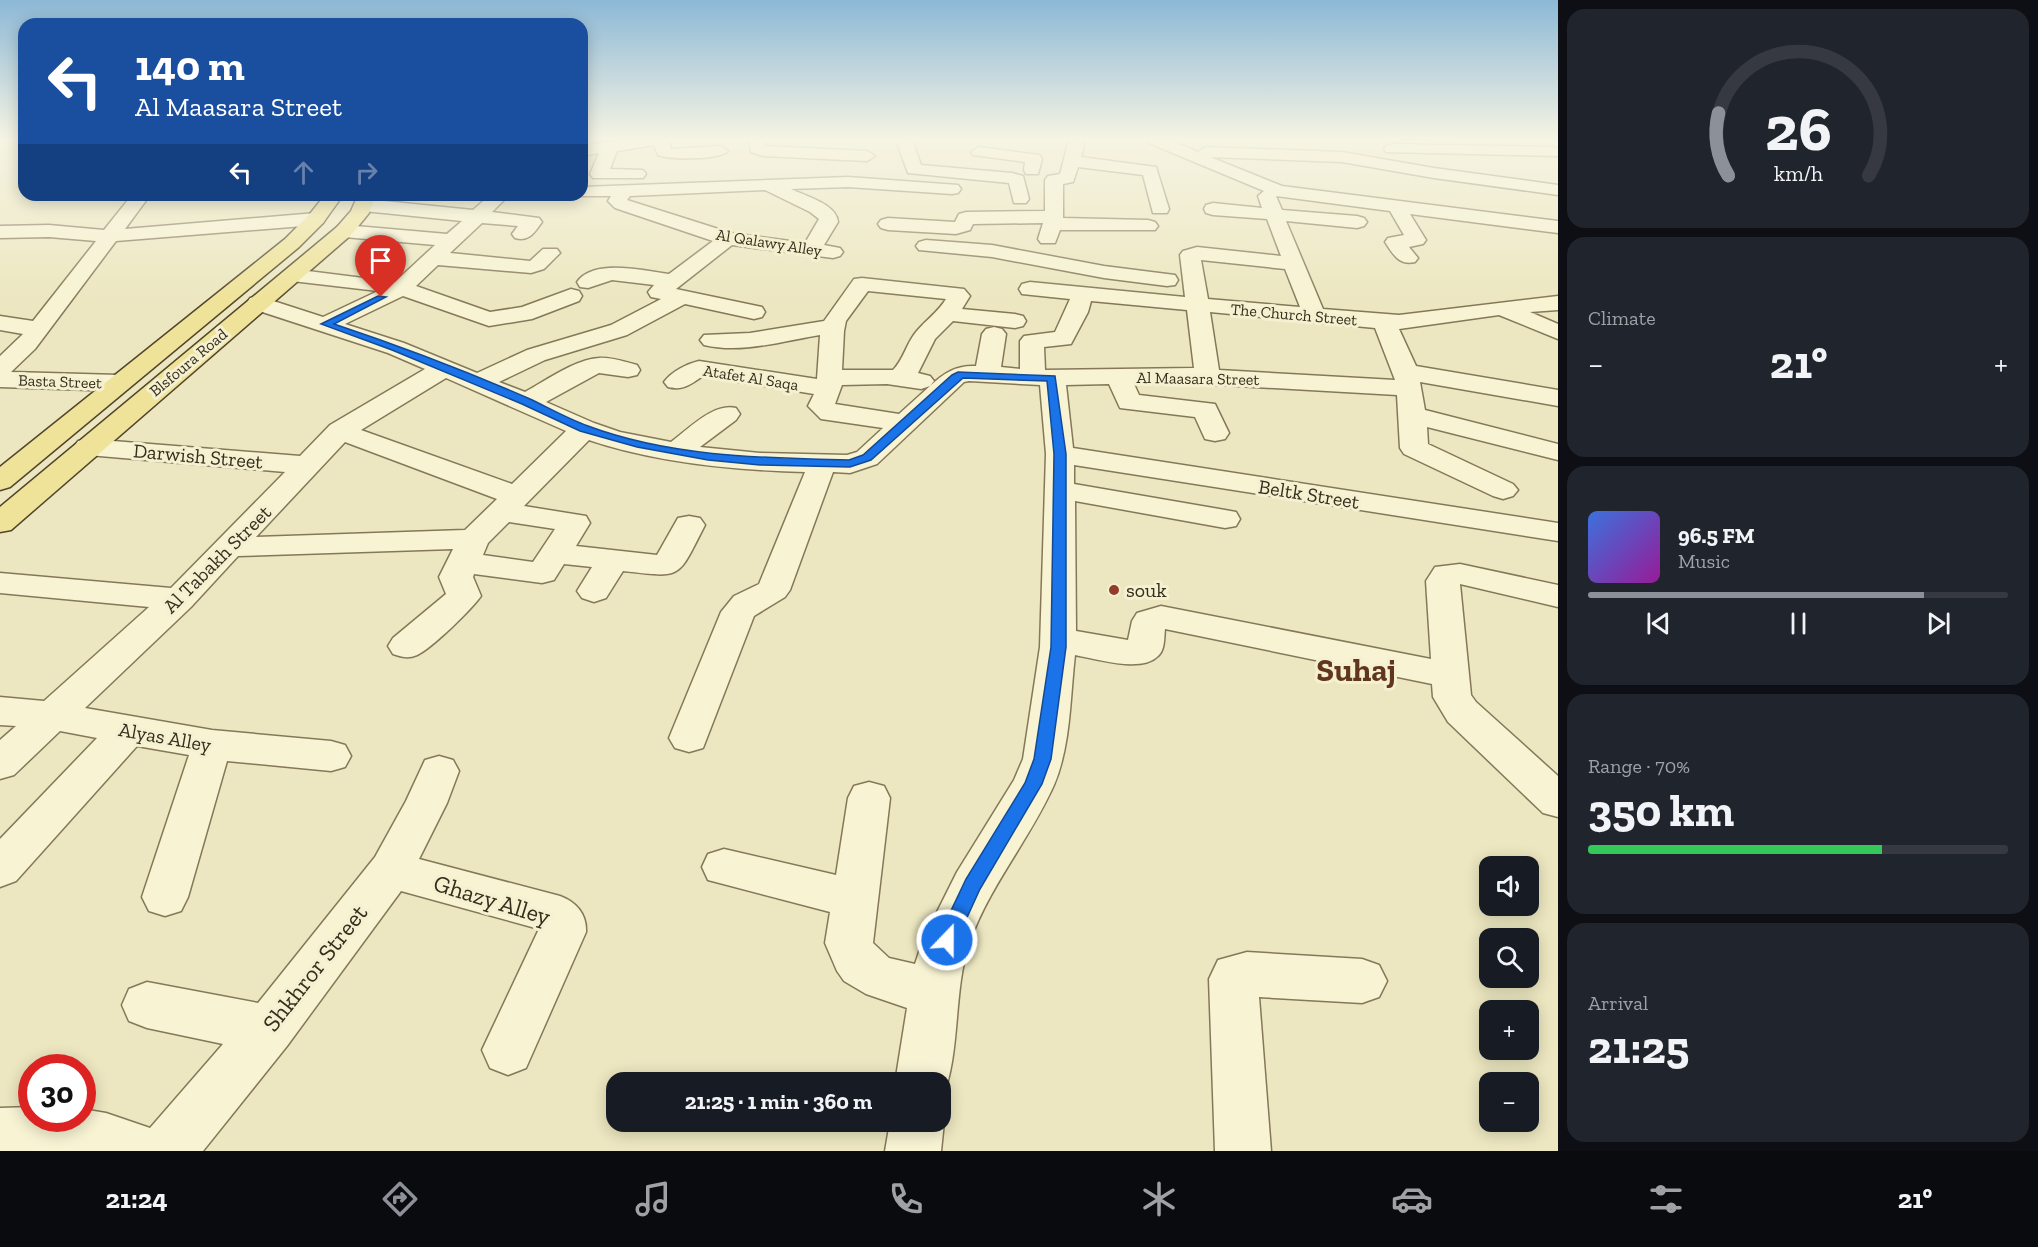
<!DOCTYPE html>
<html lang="en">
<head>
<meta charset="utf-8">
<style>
	body { margin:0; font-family:"Zilla Slab",serif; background:#20242c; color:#f1f3f6; height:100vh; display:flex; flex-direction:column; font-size:22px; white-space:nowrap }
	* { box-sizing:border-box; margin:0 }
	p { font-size:20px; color:#9ea1a6 }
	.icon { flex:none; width:33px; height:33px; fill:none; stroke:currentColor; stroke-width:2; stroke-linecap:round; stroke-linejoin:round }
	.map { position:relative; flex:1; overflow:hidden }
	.details { display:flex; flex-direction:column; gap:9px; padding:9px; background:#0d0f14; width:480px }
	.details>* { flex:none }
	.hud { position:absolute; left:18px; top:18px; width:570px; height:183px; border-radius:18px; box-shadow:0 3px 15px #0003; background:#1a4fa0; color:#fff; overflow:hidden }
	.fabs { position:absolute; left:1479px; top:856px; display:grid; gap:12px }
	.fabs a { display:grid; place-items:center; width:60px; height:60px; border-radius:12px; background:#171b24; box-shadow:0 3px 15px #0003; font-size:30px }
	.speed { position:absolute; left:18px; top:1054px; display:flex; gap:12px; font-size:30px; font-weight:700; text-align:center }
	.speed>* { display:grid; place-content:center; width:78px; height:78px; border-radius:50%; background:#171b24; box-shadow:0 3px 15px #0003; line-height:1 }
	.speed .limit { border:9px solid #d22; background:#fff; color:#111 }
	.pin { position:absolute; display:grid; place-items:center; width:51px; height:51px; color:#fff; margin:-62px -26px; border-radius:50% 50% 50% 0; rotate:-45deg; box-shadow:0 0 6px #0007 }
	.pin .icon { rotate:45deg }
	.me { position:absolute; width:66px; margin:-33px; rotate:22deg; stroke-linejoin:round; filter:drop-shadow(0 0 4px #0008) }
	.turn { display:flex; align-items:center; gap:21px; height:126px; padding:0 18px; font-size:27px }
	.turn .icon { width:78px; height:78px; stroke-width:2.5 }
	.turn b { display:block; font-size:42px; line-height:51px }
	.lanes { display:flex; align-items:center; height:57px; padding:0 18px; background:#0003; justify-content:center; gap:30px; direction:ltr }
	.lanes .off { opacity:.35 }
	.big { font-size:45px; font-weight:800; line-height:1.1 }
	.details .tile { flex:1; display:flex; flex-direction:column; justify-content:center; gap:9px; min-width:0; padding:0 21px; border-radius:18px; background:#20242c }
	.details .dial { align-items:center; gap:0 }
	.dial svg { height:156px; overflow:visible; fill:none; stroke:#363941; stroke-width:7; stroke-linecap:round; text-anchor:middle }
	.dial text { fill:#f1f3f6; stroke:none }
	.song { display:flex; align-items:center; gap:18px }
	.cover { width:72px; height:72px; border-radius:9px; background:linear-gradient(135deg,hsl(220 70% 55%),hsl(300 70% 35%)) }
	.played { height:6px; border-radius:3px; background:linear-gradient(90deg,#8c9099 80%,#363941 80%) }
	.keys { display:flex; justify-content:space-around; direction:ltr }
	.heat { display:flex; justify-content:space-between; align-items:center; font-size:33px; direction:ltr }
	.charge { height:9px; border-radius:4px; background:linear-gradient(90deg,#34c759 70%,#363941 0) }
	.trip { position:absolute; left:606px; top:1072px; width:345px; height:60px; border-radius:18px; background:#171b24; box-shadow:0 3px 15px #0003; font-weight:800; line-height:60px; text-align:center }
	.dock { display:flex; height:96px; justify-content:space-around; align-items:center; background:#090b0e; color:#9ea1a6 }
	.dock .icon { width:42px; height:42px }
	.dock .on { color:#8c9099 }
	.dock b { font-size:27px; color:#f1f3f6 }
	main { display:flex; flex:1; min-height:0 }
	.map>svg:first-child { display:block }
</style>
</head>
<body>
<main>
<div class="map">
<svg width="1558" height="1151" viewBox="0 0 1558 1151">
	<rect width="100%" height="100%" fill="#ece7c0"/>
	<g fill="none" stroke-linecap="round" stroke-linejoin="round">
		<g stroke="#857859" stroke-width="3">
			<g id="street">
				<path d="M620,140H669L671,149L720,146L728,151C720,160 670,160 658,155L654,145L617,151L610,169L643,170L646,174L643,178H593L590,174L599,153L582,156V146Z"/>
				<polygon points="749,140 765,140 765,146 867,151 875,156 867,161 763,156 751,152"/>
				<polygon points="896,140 912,140 921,165 1012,173 1023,176 1029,199 1026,203 1014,203 1009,183 908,173"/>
				<polygon points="1069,140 1085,140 1081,157 1156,167 1169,209 1167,213 1153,213 1143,175 1078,167 1073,182 1063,184 1063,218 1148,220 1155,222 1158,226 1155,230 1060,230 1055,243 1041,243 1038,239 1043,223 973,224 970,230 956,234 888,230 881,228 878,224 881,220 888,218 955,222 959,214 966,212 1045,211 1045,180 1048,176 1060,174"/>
				<path d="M1147,140H1170L1198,152L1206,147L1342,152L1434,168L1558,185V195L1434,178L1342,162L1210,157L1282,186L1558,221V233L1410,214L1426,240L1423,244L1409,247L1418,258L1415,262C1399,266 1393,254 1385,242L1388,238L1404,235L1390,211L1276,196L1282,210L1357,216L1364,218L1367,222L1364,226L1357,228L1286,221L1323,309L1399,315L1558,296V310L1530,312L1558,324V339L1499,315L1399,329L1416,366L1558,390V406L1420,382L1425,410L1558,444V460L1427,427L1428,444L1513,484L1518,490L1513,496L1503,499L1493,496L1404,454L1400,448L1397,395L1184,383L1134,384L1139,395L1215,404L1229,433L1225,439L1215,441L1205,439L1195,417L1120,408L1109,384L1066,385L1073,448L1558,523V541L1074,465V484L1225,510L1236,512L1240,519L1236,526L1225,528L1075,501L1076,631L1128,640L1132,621L1137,613L1161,606L1431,659L1426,581L1435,567L1460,564L1558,585V607L1460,584L1471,695L1476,702L1558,776V817L1543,813L1448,722L1433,697L1432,684L1165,629C1164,638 1165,650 1158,656C1142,673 1096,659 1075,655C1070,697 1071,745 1054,785C1030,839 990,885 970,941C952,993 962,1051 941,1102L940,1083H895L907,1008L866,994L844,981L837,971L825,943L830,912L708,880L702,867L708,854L724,849L836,875L848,798L854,786L869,782L884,786L890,798L873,943L889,958L915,964L923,940L957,872L1014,780L1023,759L1040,647L1046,454L1040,385L969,381L964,382L877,464L850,473L833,472L790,590L785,597L754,616L703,748L689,752L675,748L669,738L721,612L734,596L759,584L805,472C733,470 657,463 589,440L524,506L586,516L590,523L576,546L657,555L678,518L689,516L700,518L705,525C677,579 684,578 623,571L606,598L594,602L582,598L577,591L592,567L564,564L554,580L542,583L474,574L473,577L481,596C472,609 431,649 417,655C408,659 402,657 393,654L388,646L393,638L446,594L439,577L453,549L238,556L191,607L85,708L212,730L331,741L345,745L351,756L345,767L331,771L227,761L188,897L181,911L165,916L149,911L142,897L189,755L137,746L16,881L0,887V839L97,738L60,731L14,775L0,779V740L16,726L0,725V697L44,701L149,607L0,593V573L171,588L285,472L88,455L78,453L74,447L78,441L88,439L300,456L330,425L425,369L388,353L250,308L247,303L250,298L258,296L323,317L378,291L292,281L285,279L281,275L285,271L292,269L395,282L435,245L344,237L337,235L334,231L337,227L344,225L447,234L462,221L364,211L358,209L355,205L358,201L364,199L473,210L490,195H509L492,212L539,218L542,222C534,233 529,242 515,238L512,234L518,226L482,223L450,253L530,261L543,249H557L560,253L544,269L531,273L438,265L416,286L490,312L522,307L571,289L579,291L582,296L579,301L532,319L489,326L403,296L345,324L404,343L477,373L527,350L611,325L661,299L651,297L648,292L654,285L612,280L588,288L580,287L577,282C594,258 644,271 669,274L713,241L615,208L608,201L611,196H576L582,195V187L848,177L958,185L961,189L958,193L952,194L848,187L791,189C805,196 837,204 838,222L824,245L840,248L843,252L840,256L833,258L732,245L676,289L762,307L765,312L762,317L754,319L685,304L627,335L545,360L499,382L525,392C545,381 576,359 599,358C611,357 625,362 637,365L640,370L637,375L628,377L599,373L546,402L594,423L620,432L671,442C690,428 713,403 736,408L740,414L736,420L700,447L760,453L847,455L857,452L883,428L821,419L808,406L814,394L703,376C691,384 683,391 668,387L664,382C672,371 687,364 699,361L817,379L820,335C783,341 741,354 704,345L700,340L704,335L750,333L824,321L854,279L862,278L964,289L970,296L962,309L1015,314L1023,316L1026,321L1023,326L1015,328L953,321L935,339L918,373L930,376L934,381L930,386C944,373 956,365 976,366L982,334L986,329L994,327L1002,329L1006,334L1001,367L1020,369V341L1024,336L1055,332L1070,299L1022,294L1019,289L1022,284L1030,282L1185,297L1180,255L1183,251L1197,247L1281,256L1267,219L1213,215L1206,213L1204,209L1206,205L1213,203L1262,208L1258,196L1264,191L1149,143ZM765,190L810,212L819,219L805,243L731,233L627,200L630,196ZM1201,260L1285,269L1300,307L1208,299ZM868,291L946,299C938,312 926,320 916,332C906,344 904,359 893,370H842L844,331L846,321ZM1091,301L1187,310L1194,368L1045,370L1044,347L1071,344L1088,312ZM1210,312L1375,328L1395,380L1219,370ZM446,378L566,431L512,484L361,430ZM887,384L921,389L930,386L899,414L835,404L842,385ZM345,442L497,499L465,530L256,537ZM509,522L555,529L533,562L483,555L488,543Z"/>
				<polygon points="1392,144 1553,147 1558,148 1558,156 1386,152 1384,149 1386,146"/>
				<polygon points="979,147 1039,155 1042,159 1038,174 1026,174 1024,170 1025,162 973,155 971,152"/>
				<polygon points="132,195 150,195 125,229 316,213 323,215 325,219 323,223 316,225 116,241 35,349 11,372 119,375 128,378 132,383 128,388 119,391 0,387 0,356 23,334 0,330 0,316 33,321 96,241 49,237 0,238 0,226 49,225 104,230"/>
				<polygon points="926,240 992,245 1104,266 1167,274 1175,275 1178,280 1175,285 1167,286 1104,278 992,257 919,250 916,246 919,242"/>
				<path d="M439,756L453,760L459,771L447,803L419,859L560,896C576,902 587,914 586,932L526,1068L508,1075L490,1068L482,1050L539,929L401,891L287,1046L203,1151H0V1108L32,1107V1119H82V1109L106,1113L150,1128L223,1044L147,1028L129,1021L122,1005L129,989L147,982L258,1003L375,857L406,801L425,760Z"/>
				<polygon points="1247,952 1362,959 1379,965 1387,981 1379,997 1362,1003 1259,997 1271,1151 1215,1151 1209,979 1218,960"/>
				<polygon points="940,1113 944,1122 941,1151 885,1151 890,1122 940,1122"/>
			</g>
		</g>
		<g stroke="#52452d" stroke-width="3">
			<g id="primary">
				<polygon points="325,195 343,195 323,223 299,247 10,487 0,490 0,467 285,239 309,215"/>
				<polygon points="358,195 376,195 369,213 351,235 11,530 0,532 0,507 337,227 351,211"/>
			</g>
		</g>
		<use href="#street" fill="#f7f3d3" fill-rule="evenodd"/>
		<use href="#primary" fill="#efe399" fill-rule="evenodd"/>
	</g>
	<linearGradient id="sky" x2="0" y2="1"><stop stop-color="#8cb8d6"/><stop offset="0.46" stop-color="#f6f4e3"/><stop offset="1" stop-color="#f6f4e3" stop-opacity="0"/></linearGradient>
	<rect width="1558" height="302" fill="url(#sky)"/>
	<path fill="#1a73e8" stroke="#114b97" stroke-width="1.5" d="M378,296L386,297L334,324C400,346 466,371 530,399C549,408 568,419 588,426C671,457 762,458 849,460L863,455L952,375L958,372L1055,376L1066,454V647L1051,759L1042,784L980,889L954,946L947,949L940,946L937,940L966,879L1025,783L1034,759L1051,647L1054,454L1047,381L963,378L871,460L850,467L760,465L708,460L637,447L580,431L522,404L392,350L321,324Z"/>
	<circle fill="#923c2b" stroke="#f4f0d0" stroke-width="2" cx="1114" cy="590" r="6"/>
	<g text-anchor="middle" stroke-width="6" stroke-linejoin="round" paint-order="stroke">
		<g font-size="16" fill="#352d1d" stroke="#f4f0d0">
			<text transform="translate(769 242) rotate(9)" y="6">Al Qalawy Alley</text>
			<text transform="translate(1294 314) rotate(5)" y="6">The Church Street</text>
			<text transform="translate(188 362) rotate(-40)" y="6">Blsfoura Road</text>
			<text transform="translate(751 377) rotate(9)" y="6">Atafet Al Saqa</text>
			<text transform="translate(1198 378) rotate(1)" y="6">Al Maasara Street</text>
			<text transform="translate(60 381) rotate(2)" y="6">Basta Street</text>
		</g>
		<g font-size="20" fill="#352d1d" stroke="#f4f0d0">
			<text transform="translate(198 456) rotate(5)" y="7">Darwish Street</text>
			<text transform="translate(1309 494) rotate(9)" y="7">Beltk Street</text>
			<text transform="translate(217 559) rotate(-45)" y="7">Al Tabakh Street</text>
			<text transform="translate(165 737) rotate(10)" y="7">Alyas Alley</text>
		</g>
		<g font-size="20" fill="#352d1d" stroke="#f4f0d0" text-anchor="start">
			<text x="1126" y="597">souk</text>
		</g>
		<g font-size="24" fill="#352d1d" stroke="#f4f0d0">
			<text transform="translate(492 900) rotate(17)" y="8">Ghazy Alley</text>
			<text transform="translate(315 968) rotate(-52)" y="8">Shkhror Street</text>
		</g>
		<g font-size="32" font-weight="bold" fill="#60371e" stroke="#f4f0d0">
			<text x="1356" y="681">Suhaj</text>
		</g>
	</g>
</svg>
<div class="fabs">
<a><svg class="icon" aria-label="sound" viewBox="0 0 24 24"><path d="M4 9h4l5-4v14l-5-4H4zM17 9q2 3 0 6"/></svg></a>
<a><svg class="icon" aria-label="search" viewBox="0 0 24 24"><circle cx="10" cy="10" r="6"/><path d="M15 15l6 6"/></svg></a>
<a>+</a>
<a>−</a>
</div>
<div class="speed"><div class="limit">30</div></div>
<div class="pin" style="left:381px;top:297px;background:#d93025"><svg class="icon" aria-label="arrive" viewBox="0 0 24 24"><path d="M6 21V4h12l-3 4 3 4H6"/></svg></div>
<svg class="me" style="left:947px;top:940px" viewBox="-20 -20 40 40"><circle r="17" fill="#1a73e8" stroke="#fff" stroke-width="3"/><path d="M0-11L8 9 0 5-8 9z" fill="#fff"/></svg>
<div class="trip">21:25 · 1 min · 360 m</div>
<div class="hud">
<div class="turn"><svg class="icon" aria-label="left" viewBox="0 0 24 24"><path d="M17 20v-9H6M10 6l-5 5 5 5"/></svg><div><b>140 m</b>Al Maasara Street</div></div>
<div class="lanes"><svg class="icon" aria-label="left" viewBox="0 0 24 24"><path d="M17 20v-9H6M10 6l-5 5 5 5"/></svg><svg class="icon off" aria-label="ahead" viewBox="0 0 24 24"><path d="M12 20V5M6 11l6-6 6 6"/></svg><svg class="icon off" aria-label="right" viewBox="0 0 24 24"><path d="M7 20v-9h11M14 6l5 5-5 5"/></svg></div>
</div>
</div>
<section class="details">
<div class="tile dial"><svg viewBox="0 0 100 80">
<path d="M14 69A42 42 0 1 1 86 69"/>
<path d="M14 69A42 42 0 0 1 9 37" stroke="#8c9099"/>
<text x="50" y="56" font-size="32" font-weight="700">26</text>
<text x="50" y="72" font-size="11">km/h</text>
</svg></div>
<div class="tile"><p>Climate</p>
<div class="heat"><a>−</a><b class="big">21°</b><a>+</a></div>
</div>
<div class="tile">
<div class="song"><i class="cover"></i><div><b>96.5 FM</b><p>Music</p></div></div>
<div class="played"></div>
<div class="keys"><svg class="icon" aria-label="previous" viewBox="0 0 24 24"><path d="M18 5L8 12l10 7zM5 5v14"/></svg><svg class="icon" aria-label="pause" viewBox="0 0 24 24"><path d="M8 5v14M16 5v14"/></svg><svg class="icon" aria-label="next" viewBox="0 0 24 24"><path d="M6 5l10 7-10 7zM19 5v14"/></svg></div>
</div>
<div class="tile"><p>Range · 70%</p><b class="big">350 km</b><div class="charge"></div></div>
<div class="tile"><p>Arrival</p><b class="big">21:25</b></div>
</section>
</main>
<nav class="dock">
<b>21:24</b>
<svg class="icon on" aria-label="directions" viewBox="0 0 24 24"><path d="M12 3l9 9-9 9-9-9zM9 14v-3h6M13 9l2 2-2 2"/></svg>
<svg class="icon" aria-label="music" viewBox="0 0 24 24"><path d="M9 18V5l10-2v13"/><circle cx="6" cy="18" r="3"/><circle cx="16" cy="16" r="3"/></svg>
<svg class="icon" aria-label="phone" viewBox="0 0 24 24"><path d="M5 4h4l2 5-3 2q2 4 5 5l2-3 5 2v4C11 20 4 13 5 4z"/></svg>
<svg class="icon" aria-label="climate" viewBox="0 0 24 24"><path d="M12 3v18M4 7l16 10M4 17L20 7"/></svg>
<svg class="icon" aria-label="car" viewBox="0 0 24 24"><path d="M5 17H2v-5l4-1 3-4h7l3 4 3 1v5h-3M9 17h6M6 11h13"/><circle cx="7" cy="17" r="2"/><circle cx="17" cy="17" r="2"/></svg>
<svg class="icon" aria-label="filters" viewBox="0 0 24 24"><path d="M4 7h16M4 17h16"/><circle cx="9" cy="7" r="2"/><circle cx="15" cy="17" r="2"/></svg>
<b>21°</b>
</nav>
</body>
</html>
